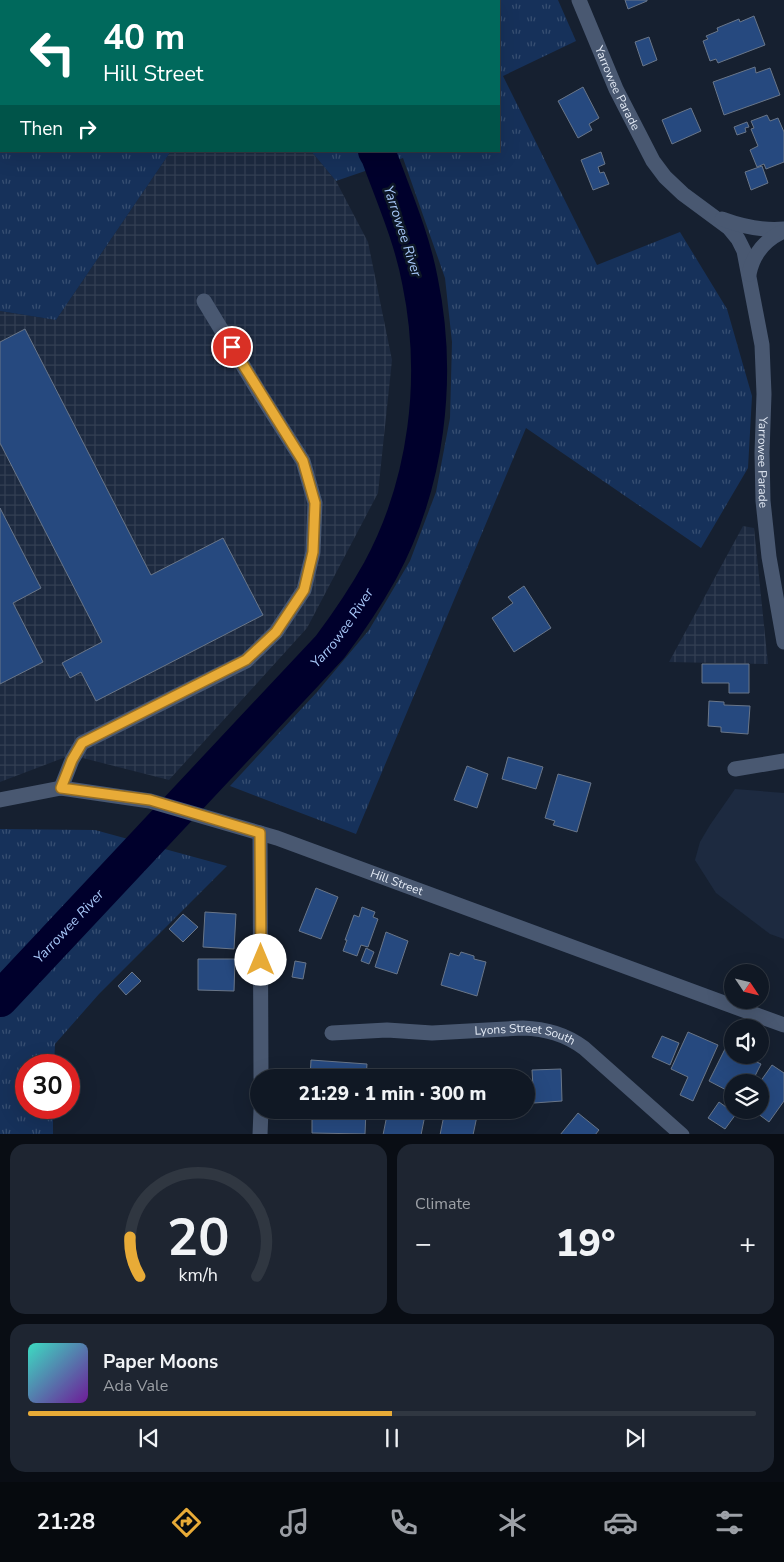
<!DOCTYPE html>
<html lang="en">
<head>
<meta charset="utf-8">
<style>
	body { margin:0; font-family:"Nunito Sans",sans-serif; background:#1e2531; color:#f1f3f6; height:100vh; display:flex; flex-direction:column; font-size:19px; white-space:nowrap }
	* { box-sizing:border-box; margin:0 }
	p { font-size:16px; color:#9ca0a6 }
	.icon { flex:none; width:28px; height:28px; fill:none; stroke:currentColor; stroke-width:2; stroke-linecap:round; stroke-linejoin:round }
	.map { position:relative; height:1134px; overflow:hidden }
	.side { display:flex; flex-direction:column; gap:10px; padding:10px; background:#090d14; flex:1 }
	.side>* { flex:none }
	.guide { position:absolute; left:0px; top:0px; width:500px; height:152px; box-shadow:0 5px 20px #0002,0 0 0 1px #303741; background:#00695c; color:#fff; overflow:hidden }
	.needle { width:32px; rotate:125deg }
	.controls { position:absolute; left:724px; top:964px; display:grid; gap:10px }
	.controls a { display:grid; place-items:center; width:45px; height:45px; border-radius:50%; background:#101824; box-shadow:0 5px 20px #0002,0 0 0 1px #303741; font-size:25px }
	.speed { position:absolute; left:15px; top:1054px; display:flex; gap:10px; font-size:25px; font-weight:700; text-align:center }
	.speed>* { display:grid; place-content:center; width:65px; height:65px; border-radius:50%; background:#101824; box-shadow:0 5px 20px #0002,0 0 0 1px #303741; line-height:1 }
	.speed .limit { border:8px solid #d22; background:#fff; color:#111 }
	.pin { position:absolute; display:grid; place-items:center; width:42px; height:42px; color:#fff; margin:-21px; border:2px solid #fff; border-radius:50%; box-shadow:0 1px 5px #0007 }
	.me { position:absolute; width:55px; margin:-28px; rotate:0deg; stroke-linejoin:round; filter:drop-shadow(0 0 4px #0008) }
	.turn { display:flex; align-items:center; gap:18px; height:105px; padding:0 20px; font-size:22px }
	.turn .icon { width:65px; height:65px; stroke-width:2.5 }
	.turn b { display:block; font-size:35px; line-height:42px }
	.then { display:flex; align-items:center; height:48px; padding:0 20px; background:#0003; gap:10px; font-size:19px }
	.big { font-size:38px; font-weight:800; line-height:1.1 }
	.side .card { flex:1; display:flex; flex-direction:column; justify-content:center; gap:8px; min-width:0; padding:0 18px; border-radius:15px; background:#1e2531 }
	.side .dial { align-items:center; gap:0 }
	.dial svg { height:130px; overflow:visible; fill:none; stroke:#303741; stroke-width:7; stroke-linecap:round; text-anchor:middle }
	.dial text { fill:#f1f3f6; stroke:none }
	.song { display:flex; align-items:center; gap:15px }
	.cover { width:60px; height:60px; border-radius:8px; background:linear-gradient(135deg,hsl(170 70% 55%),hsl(280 70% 35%)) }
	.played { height:5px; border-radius:2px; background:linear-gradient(90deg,#e8ab37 50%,#303741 50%) }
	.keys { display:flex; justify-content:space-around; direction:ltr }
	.heat { display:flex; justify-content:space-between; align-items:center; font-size:28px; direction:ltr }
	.side .tiles { flex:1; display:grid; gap:10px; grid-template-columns:1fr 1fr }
	.card:last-child { grid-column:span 2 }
	.trip { position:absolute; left:250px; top:1069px; width:285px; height:50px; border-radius:25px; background:#101824; box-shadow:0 5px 20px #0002,0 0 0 1px #303741; font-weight:800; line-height:50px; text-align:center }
	.tab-bar { display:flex; height:80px; justify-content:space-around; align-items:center; background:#060a0e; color:#9ca0a6 }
	.tab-bar .icon { width:35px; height:35px }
	.tab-bar .current { color:#e8ab37 }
	.tab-bar b { font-size:22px; color:#f1f3f6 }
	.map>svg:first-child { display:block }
</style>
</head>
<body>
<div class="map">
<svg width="784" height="1135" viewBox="0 0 784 1135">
	<defs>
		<pattern id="industrial-grid" width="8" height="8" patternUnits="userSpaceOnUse" patternTransform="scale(1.25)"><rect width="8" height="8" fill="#1d2a40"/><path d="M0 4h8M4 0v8" fill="none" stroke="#333f53"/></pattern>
		<pattern id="grass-tufts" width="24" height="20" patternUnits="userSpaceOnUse" patternTransform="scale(1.25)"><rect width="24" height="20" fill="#16315a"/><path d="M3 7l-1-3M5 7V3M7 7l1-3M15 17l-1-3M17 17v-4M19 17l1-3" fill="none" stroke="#384f72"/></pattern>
		<pattern id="water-ripples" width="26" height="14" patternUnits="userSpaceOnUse" patternTransform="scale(1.25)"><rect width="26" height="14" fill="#00002c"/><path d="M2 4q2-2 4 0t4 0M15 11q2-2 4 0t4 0" fill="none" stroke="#25254b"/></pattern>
	</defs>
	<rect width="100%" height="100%" fill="#162030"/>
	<polygon fill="#1d2a40" points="735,789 784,793 784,939 770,934 716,893 695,860 700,842 710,825"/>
	<g fill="url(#industrial-grid)">
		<polygon points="171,151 311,151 336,181 368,242 392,360 378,493 307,628 169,780 71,755 0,782 0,311 56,320"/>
		<polygon points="743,526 754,528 768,664 669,662"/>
	</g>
	<g fill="url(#grass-tufts)">
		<polygon points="0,0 558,0 576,41 503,76 597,265 680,232 727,309 752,396 748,468 701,548 526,428 356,834 230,786 317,692 369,630 410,561 436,492 450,418 452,342 445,278 403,158 336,181 311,151 499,151 499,1 1,1 1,151 171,151 56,320 0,311"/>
		<polygon points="0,829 95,830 227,866 99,994 55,1044 54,1065 26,1065 26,1108 53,1108 53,1134 0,1134"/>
	</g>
	<polygon fill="url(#water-ripples)" points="0,0 28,1 1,1 0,143"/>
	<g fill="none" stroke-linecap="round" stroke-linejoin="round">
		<g stroke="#00002c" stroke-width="36">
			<polyline points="281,0 283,1"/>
			<path id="s1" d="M0,999L330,647C348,623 365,598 380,571C427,484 440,378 420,281C412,238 394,197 379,156L376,151"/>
		</g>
	</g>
	<g fill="#26497f" stroke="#697689">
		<polygon points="625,0 647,0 647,1 628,9"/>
		<polygon points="754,16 765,45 718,63 716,59 710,61 703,41 708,39 706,36 718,31 717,28 739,19 740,22"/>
		<polygon points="649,37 657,60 643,66 635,42"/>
		<polygon points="755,67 756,73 770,68 780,95 724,115 713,82"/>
		<polygon points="583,87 599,118 589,124 592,130 578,138 558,101"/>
		<polygon points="691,108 701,131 672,144 662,120"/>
		<polygon points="767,115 770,121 778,118 784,132 784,162 766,169 764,164 757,167 750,150 758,146 751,129 754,128 751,121"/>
		<polygon points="747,122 749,127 745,128 746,132 737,135 734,127"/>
		<polygon points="601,152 605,164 598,167 600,173 604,172 609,184 593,190 581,160"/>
		<polygon points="762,166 768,183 751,190 745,172"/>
		<polygon points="25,329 151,575 223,538 263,615 96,701 81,672 70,678 62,663 102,642 0,443 0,342"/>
		<polygon points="0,508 41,588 13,603 43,662 0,684"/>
		<polygon points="524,586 551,628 514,652 492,618 513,603 508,597"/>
		<polygon points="702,664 749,664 749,693 729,693 729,683 702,683"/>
		<polygon points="709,701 724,702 724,705 750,706 748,734 721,732 721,727 708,726"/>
		<polygon points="508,757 543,767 536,789 502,779"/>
		<polygon points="467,766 488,774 477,808 454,800"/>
		<polygon points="558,774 591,783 577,832 553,825 555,821 545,818"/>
		<polygon points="316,888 338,897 321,939 299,931"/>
		<polygon points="362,907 375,912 373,917 378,919 368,947 361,945 357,956 343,951 347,940 345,940 354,915 359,917"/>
		<polygon points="205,912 236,914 234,949 203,947"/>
		<polygon points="183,914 198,927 183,942 169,929"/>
		<polygon points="386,932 408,941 397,974 375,967"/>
		<polygon points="366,948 374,952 369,964 361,961"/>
		<polygon points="461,952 474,956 474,959 486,962 477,996 441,985 450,953 459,956"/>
		<polygon points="198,959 235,959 234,991 198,990"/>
		<polygon points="295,961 306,963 303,979 292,977"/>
		<polygon points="132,972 141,981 126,995 118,986"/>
		<polygon points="688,1032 718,1045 693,1101 680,1095 688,1077 671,1069"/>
		<polygon points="662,1036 679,1043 670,1065 652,1057"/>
		<polygon points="726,1047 732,1050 732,1055 742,1055 761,1064 752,1082 732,1082 732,1093 709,1081"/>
		<polygon points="311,1060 367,1064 366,1078 310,1078"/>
		<polygon points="772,1065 784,1073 784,1101 769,1122 753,1110 760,1110 760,1082"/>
		<polygon points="561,1069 562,1101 534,1103 532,1070"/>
		<polygon points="719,1102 736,1114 725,1129 708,1118"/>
		<polygon points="312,1110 366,1110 365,1134 312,1133"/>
		<polygon points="388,1110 426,1110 421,1135 383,1135"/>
		<polygon points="445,1110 477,1116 473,1135 440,1135"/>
		<polygon points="578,1113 599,1130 595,1135 560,1135"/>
	</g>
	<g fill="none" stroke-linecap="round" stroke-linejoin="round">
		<g stroke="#495871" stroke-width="15">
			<path id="s2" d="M579,0L616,89L653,161L665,177L683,194L729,228L738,239L744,251L762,345L764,394L762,453L763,501L769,557L784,642"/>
			<path d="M722,219C741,226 763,231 784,229"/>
			<path d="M749,274C753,254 766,239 784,231"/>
			<polyline points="735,769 784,761"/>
			<polyline points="61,788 72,760 82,743 246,661 276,632 304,590 313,552 315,503 303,461 259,392 204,301"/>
			<path id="s3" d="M0,800L61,788L150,801L277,838L784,1025"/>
			<polyline points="260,833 261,1078"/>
			<path id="s4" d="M332,1033L387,1030L432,1033L523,1028C546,1029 565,1034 584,1048L682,1135"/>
			<polyline points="260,1135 261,1110"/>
		</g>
	</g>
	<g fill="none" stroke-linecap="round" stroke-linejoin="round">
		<g stroke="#976f24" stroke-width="12">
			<polyline id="route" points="232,347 303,461 315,503 313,552 304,590 276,632 246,660 82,743 72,760 61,788 150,800 260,833 261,960"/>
		</g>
		<use href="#route" stroke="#e8ab37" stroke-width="9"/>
	</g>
	<g text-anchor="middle" stroke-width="5" stroke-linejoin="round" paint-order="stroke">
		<g font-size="12" fill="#e3eaf5" stroke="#0d1726">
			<text dy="4" stroke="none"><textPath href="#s2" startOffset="96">Yarrowee Parade</textPath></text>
			<text dy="4" stroke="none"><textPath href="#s2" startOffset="520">Yarrowee Parade</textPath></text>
			<text dy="4" stroke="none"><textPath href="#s3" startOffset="412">Hill Street</textPath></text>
			<text dy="4" stroke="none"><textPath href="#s4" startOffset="194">Lyons Street South</textPath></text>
		</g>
		<g font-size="14" font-style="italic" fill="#a8c8f9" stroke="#0d1726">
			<text transform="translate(403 231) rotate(72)" y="5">Yarrowee River</text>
			<text dy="5" stroke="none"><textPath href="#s1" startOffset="505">Yarrowee River</textPath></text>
			<text dy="5" stroke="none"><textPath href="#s1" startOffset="100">Yarrowee River</textPath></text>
		</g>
	</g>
</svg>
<div class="controls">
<a><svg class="needle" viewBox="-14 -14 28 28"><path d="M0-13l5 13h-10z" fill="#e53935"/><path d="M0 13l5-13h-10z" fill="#9ca0a6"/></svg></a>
<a><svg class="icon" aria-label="sound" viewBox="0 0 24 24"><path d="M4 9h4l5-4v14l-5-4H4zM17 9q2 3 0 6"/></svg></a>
<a><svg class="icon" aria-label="layers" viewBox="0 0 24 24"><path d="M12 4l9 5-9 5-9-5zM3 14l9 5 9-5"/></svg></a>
</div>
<div class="speed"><div class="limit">30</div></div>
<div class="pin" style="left:232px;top:347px;background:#d93025"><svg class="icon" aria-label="arrive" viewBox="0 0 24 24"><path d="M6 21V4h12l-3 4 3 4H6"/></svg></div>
<svg class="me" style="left:261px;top:960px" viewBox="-20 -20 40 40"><circle r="19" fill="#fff"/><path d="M0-13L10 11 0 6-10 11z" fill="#e8ab37"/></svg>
<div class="trip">21:29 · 1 min · 300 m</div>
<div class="guide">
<div class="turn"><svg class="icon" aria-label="left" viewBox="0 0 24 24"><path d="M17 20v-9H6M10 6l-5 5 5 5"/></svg><div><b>40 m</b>Hill Street</div></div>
<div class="then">Then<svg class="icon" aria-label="right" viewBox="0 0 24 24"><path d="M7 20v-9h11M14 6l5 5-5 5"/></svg></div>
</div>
</div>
<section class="side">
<div class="tiles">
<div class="card dial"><svg viewBox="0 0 100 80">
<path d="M14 69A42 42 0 1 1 86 69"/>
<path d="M14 69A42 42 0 0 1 8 45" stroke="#e8ab37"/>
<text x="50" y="56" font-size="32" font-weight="700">20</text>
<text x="50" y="72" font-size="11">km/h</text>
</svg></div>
<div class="card"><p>Climate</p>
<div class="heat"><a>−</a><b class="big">19°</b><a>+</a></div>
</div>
<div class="card">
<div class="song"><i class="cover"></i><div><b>Paper Moons</b><p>Ada Vale</p></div></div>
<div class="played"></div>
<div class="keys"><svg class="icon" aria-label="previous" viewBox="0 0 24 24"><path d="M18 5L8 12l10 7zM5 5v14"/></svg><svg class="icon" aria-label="pause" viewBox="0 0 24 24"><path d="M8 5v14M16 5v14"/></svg><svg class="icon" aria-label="next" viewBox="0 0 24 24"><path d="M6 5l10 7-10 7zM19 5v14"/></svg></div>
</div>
</div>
</section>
<nav class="tab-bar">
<b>21:28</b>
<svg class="icon current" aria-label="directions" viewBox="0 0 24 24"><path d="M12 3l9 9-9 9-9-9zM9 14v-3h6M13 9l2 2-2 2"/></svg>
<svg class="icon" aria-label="music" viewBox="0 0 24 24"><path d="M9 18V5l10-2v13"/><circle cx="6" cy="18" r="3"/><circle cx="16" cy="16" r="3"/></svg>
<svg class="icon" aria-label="phone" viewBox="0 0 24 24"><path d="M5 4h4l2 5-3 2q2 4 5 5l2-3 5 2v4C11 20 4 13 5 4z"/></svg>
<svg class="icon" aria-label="climate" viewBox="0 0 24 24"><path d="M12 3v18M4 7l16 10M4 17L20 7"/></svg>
<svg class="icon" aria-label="car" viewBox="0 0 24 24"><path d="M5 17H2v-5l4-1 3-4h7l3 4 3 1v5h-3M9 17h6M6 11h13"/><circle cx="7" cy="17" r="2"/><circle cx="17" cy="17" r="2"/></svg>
<svg class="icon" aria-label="filters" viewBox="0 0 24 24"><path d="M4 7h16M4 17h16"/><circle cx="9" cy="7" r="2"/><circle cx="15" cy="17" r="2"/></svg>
</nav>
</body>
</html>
